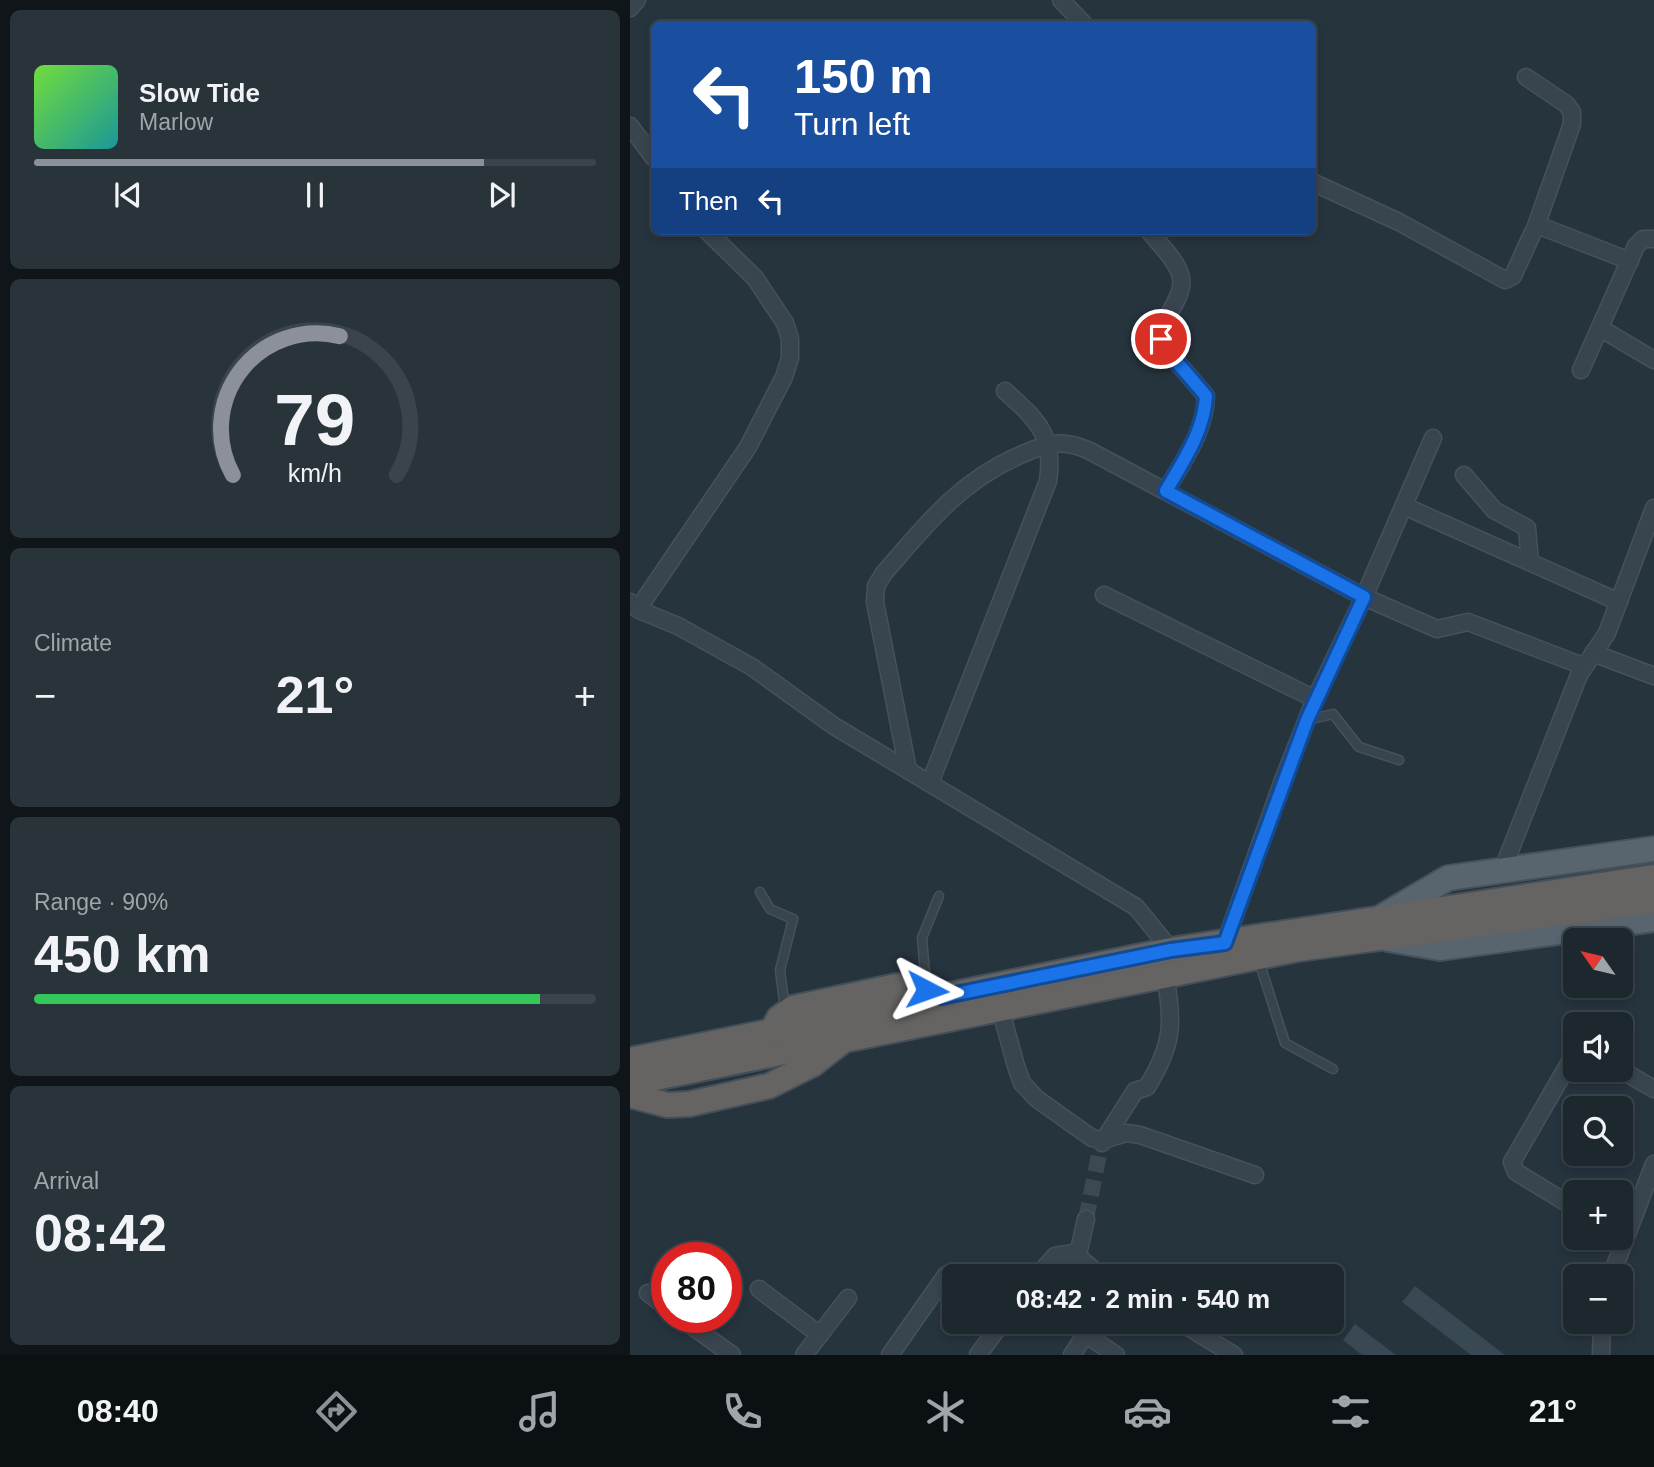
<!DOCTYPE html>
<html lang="en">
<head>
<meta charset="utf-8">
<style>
	body { margin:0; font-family:Helvetica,sans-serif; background:#29333a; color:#f1f3f6; height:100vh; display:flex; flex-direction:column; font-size:26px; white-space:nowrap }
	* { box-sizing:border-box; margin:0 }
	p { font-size:23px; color:#a0a5aa }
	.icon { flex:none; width:38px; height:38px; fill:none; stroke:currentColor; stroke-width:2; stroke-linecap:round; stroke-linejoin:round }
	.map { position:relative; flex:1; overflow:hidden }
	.panel { display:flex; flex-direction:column; gap:10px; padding:10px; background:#0f1519; width:630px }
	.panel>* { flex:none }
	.guide { position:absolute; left:21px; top:21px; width:665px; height:214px; border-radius:10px; box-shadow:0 4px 10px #0003,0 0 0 2px #3a444a; background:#1a4fa0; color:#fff; overflow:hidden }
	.needle { width:46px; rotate:304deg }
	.tools { position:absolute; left:933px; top:928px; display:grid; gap:14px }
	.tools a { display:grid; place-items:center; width:70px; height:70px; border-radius:10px; background:#1c272e; box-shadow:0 4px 10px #0003,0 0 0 2px #3a444a; font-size:35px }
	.speed { position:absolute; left:21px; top:1242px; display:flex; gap:14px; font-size:35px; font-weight:700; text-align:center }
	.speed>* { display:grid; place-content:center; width:91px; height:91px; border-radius:50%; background:#1c272e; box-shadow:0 4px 10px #0003,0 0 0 2px #3a444a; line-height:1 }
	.speed .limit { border:10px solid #d22; background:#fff; color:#111 }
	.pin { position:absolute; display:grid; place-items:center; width:60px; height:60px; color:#fff; margin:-30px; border:4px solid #fff; border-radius:50%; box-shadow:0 2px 7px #0007 }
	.me { position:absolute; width:77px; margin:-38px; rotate:94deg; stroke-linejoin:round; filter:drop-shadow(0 0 5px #0008) }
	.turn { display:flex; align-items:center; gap:24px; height:147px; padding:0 28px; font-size:32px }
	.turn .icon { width:91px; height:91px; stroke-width:2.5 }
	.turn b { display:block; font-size:49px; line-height:60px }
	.then { display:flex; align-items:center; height:66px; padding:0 28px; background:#0003; gap:14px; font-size:26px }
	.big { font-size:52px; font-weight:700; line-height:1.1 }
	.panel .widget { flex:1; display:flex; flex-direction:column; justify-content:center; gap:10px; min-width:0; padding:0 24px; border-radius:10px; background:#29333a }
	.panel .dial { align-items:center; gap:0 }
	.dial svg { height:182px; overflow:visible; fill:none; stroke:#3a444a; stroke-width:7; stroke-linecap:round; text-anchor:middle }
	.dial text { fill:#f1f3f6; stroke:none }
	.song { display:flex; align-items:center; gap:21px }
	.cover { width:84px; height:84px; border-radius:10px; background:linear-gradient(135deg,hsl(100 70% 55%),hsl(180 70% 35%)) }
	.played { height:7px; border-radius:4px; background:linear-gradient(90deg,#8c9099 80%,#3a444a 80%) }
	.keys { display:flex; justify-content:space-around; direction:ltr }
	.heat { display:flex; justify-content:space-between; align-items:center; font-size:38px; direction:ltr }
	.charge { height:10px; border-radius:5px; background:linear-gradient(90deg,#34c759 90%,#3a444a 0) }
	.trip { position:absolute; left:312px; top:1264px; width:402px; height:70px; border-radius:10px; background:#1c272e; box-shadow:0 4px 10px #0003,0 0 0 2px #3a444a; font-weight:700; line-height:70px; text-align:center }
	.tabs { display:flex; height:112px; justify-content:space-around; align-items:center; background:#0b1012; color:#a0a5aa }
	.tabs .icon { width:49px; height:49px }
	.tabs .current { color:#8c9099 }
	.tabs b { font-size:32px; color:#f1f3f6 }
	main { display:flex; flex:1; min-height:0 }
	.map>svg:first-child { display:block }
</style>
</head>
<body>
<main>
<section class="panel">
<div class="widget">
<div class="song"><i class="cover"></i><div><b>Slow Tide</b><p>Marlow</p></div></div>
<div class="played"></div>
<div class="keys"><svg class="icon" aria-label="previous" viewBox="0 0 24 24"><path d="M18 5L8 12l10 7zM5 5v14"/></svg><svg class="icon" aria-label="pause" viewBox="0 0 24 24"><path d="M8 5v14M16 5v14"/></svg><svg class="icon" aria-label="next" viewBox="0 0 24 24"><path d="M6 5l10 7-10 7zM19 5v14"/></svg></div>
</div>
<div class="widget dial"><svg viewBox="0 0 100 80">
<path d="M14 69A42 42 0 1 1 86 69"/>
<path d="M14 69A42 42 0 0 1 61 8" stroke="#8c9099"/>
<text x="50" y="56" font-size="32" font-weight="700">79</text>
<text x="50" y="72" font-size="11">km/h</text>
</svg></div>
<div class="widget"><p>Climate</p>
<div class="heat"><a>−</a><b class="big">21°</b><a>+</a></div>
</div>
<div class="widget"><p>Range · 90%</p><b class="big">450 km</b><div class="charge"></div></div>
<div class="widget"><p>Arrival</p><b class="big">08:42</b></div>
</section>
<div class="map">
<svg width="1024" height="1355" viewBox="0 0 1024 1355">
	<rect width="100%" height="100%" fill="#26343e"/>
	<g fill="#384954">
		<polygon points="785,1286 875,1355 841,1355 772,1302"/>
		<polygon points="725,1324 766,1355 732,1355 713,1340"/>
	</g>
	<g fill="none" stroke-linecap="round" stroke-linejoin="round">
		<polyline stroke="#3c4953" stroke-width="16" stroke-dasharray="16 8" stroke-linecap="butt" points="456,1219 471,1145"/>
		<g stroke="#46515a" stroke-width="11">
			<g id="service">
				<polyline points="677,720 703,714 729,747 769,760"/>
				<polyline points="130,892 140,909 163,919 150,970 155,1009"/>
				<polyline points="629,961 655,1043 703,1069"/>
				<polyline points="296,984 292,938 309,896"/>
			</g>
		</g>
		<g stroke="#46515a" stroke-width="19">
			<g id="minor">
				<polyline points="431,0 454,24"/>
				<polyline points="0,8 7,0"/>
				<polyline points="896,77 936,104 942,112 942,124 905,229"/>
				<polyline points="0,126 24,158"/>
				<polyline points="682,182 769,222 875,280 883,276 903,232 910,226 1000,261"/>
				<path d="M519,231C529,244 548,261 551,278C555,301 526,319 534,347L576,396C575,432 553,461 536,491"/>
				<polyline points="970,328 1024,360"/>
				<polyline points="951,370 1006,246 1013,239 1024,239"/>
				<polyline points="834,475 864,510 897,528 900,562"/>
				<polyline points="774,506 989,602"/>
				<polyline points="474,595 685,699"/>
				<polyline points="0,602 9,610 48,626 122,667 204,726 506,907 541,950"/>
				<polyline points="8,609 118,447 154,377 160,358 160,339 155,323 125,278 77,231"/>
				<polyline points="963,653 1024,676"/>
				<path d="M278,770L245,602L246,586L254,573C296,525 327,484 386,457C413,445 428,437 458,450L734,597L807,629L838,622L953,666"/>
				<path d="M300,783L418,481C425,435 407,420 375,391"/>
				<polyline points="872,871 949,675 977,633 1024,508"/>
				<polyline points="595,943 653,780 685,699 734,597 803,438"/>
				<polyline points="370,1008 386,1066 392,1083 407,1099 462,1138 473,1140 497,1133 510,1135 625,1175"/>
				<polyline points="945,1053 882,1162 886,1172 945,1208"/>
				<polyline points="989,1069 1024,1089"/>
				<path d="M472,1143L505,1091L517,1087C543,1045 544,1023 535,975"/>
				<polyline points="444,1253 471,1276"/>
				<polyline points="407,1276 425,1256 444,1253 449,1250 456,1219"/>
				<polyline points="981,1276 1024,1164"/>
				<polyline points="129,1289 190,1335"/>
				<polyline points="18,1293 37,1307"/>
				<polyline points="51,1318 102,1355"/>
				<polyline points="548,1321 604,1355"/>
				<polyline points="455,1334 486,1355"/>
				<polyline points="174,1355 218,1298"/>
				<polyline points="260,1355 316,1275"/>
				<polyline points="348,1355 373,1321"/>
				<polyline points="442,1355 464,1321"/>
				<polyline points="971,1355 972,1321"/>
			</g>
		</g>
		<g stroke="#46515a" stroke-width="28">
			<g id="primary">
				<polyline points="750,918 818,878 1024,849"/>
				<polyline points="758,939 810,948 1024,919"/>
			</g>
		</g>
		<g stroke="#445059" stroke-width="28">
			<g id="trunk">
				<polyline points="142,1031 149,1018 163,1008 267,986 288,986 311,997"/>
				<polyline points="0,1060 541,950 1024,877"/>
				<polyline points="0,1083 668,949 1024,901"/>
				<polyline points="0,1095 37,1105 59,1104 139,1086 183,1064 210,1043"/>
			</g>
		</g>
		<use href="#service" stroke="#39454e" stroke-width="8"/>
		<use href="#minor" stroke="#39454e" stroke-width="16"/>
		<use href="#primary" stroke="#58646e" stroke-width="24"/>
		<use href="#trunk" stroke="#666462" stroke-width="24"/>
	</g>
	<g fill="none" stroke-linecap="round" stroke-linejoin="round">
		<g stroke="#114b97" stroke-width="18">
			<path id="route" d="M297,990L311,997L541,950L595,943L677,720L734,597L536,491C553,461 574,432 576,396L534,347L531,339"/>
		</g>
		<use href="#route" stroke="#1a73e8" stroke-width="12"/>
	</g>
</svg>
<div class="tools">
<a><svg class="needle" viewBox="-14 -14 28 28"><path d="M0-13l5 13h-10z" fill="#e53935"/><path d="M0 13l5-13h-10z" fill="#a0a5aa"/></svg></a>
<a><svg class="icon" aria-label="sound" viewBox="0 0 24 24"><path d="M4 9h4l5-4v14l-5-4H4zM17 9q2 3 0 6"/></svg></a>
<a><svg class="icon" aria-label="search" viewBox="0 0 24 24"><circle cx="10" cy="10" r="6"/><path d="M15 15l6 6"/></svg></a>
<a>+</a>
<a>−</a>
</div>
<div class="speed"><div class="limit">80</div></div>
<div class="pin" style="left:531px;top:339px;background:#d93025"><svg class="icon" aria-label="arrive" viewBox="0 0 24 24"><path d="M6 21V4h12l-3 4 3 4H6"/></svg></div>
<svg class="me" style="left:297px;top:990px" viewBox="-20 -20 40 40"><path d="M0-17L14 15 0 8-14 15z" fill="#1a73e8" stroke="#fff" stroke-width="4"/></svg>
<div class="trip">08:42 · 2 min · 540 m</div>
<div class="guide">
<div class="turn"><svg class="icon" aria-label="left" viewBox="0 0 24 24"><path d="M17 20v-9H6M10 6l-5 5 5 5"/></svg><div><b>150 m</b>Turn left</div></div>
<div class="then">Then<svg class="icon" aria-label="left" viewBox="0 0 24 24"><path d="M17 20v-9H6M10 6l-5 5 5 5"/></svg></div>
</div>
</div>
</main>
<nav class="tabs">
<b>08:40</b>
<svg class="icon current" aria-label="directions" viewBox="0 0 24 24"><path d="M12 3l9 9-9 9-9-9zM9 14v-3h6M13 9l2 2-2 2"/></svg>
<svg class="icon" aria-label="music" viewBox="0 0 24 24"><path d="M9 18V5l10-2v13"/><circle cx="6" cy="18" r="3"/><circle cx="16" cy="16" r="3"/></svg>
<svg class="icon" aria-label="phone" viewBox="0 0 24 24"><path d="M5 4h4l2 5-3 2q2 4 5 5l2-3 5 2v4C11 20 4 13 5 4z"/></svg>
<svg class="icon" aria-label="climate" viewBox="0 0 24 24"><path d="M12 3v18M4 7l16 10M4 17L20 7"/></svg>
<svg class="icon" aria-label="car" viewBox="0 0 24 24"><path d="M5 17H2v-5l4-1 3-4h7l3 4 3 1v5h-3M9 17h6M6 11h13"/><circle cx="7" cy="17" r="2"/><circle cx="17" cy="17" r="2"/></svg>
<svg class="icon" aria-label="filters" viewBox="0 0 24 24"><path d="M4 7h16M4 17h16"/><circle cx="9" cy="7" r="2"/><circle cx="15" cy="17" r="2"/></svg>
<b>21°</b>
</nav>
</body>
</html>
